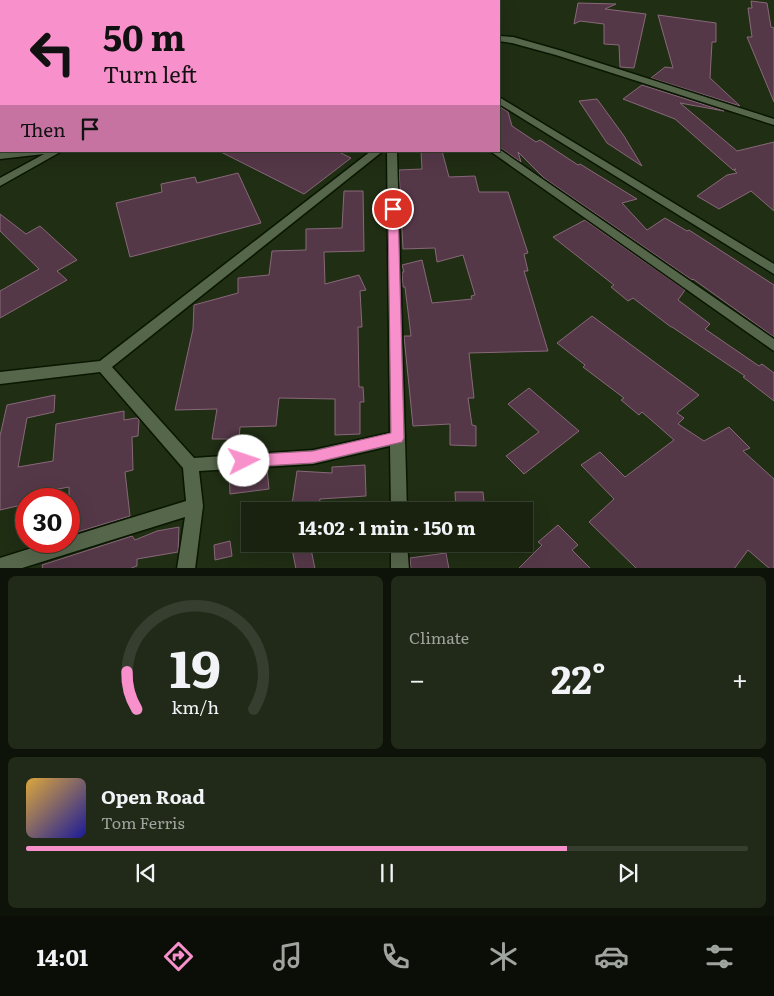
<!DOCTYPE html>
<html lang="en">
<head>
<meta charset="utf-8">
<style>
	body { margin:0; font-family:Literata,serif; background:#212a18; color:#f1f3f6; height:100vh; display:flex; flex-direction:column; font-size:19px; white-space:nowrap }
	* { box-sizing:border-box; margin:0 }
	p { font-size:16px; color:#9fa49e }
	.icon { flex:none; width:28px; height:28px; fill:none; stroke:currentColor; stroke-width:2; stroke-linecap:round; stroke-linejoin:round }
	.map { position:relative; height:568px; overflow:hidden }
	.drawer { display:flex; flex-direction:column; gap:8px; padding:8px; background:#0d1308; flex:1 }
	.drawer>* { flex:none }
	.top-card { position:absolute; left:0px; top:0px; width:500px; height:152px; box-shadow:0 5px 20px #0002,0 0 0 1px #363f2f; background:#f890cb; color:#111; overflow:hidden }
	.speed { position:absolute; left:15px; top:488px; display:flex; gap:10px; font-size:25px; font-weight:700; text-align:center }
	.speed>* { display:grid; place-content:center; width:65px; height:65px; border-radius:50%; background:#18220f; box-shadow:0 5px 20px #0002,0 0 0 1px #363f2f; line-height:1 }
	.speed .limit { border:8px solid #d22; background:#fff; color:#111 }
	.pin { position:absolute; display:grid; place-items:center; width:42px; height:42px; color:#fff; margin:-21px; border:2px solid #fff; border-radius:50%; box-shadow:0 1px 5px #0007 }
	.me { position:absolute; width:55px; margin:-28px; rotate:86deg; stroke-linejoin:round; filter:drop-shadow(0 0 4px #0008) }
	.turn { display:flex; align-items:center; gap:18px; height:105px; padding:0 20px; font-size:22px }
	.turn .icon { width:65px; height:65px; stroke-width:2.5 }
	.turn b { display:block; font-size:35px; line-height:42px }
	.then { display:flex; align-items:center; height:48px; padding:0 20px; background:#0003; gap:10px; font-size:19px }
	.big { font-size:38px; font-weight:700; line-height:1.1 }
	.drawer .widget { flex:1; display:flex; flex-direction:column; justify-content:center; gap:8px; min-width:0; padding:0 18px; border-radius:8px; background:#212a18 }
	.drawer .dial { align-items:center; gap:0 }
	.dial svg { height:130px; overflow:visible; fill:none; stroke:#363f2f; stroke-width:7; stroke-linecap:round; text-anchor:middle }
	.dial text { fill:#f1f3f6; stroke:none }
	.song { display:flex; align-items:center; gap:15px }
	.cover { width:60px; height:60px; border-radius:8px; background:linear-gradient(135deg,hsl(40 70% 55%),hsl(240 70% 35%)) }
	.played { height:5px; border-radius:2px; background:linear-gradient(90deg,#f890cb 75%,#363f2f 75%) }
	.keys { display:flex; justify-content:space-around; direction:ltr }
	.heat { display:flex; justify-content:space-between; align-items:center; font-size:28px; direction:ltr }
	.drawer .tiles { flex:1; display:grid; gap:8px; grid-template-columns:1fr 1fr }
	.widget:last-child { grid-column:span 2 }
	.trip { position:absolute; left:241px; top:502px; width:292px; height:50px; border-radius:0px; background:#18220f; box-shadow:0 5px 20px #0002,0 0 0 1px #363f2f; font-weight:700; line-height:50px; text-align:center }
	.menu { display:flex; height:80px; justify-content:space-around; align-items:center; background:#0a0e06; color:#9fa49e }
	.menu .icon { width:35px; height:35px }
	.menu .active { color:#f890cb }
	.menu b { font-size:22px; color:#f1f3f6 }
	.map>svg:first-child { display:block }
</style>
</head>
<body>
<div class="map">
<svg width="774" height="569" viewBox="0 0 774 569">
	<rect width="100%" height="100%" fill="#202e14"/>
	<g fill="#553848" stroke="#886879">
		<polygon points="751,1 767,3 771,27 774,28 774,102 747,37 752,37 748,8 752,8"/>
		<polygon points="578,3 616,4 605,9 646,14 634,68 620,67 619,45 604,44 604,24 580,21 574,24"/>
		<polygon points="658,15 716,23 716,42 712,42 710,78 740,106 651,78 665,67 673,68"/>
		<polygon points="642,85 724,111 680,103 737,151 774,142 774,211 751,191 719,209 697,196 727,175 737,173 734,170 736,169 733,170 675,119 623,99"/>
		<polygon points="597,99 624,136 642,166 607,143 579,101"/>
		<polygon points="499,106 508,112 512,126 536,142 540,140 578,165 580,164 637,199 622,203 647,230 665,218 687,231 689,230 774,285 774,337 693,279 692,280 544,178 518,152 521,162 499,147"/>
		<polygon points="219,151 337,151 351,158 304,194"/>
		<polygon points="421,151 442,151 449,177 475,176 479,192 508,192 528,253 524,254 528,271 524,271 548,351 469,353 474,398 468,398 472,425 476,426 476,446 450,445 450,424 413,426 404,336 411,336 405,287 403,287 402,272 404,272 402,265 422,260 432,303 472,299 471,296 475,295 463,255 437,262 435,248 403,249 399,170 422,169"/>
		<polygon points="238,173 261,223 130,257 116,203 162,192 161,184 195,177 197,183"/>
		<polygon points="344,191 363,191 364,251 324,252 325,284 359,275 366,290 360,291 362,327 358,327 359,387 363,387 364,402 360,402 360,434 335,435 335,399 279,398 276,426 240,427 239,439 212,439 217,409 175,410 193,329 194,305 238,293 238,278 269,275 272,251 306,250 306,229 342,228"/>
		<polygon points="0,214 26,234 40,226 77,260 57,271 67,280 0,318 0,291 39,269 0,231"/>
		<polygon points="585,220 685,290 678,300 710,324 705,329 759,366 762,364 774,373 774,401 743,377 745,376 672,327 671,327 633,298 628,301 611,287 614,285 553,237"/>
		<polygon points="592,316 699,395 677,413 684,418 678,424 704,441 729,427 750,448 743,451 774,479 774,569 770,569 748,550 734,569 637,569 589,522 614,499 581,465 600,452 625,477 674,440 642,412 639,415 621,400 624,398 583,367 585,365 557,343"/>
		<polygon points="529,388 579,431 524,474 506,456 539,432 508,404"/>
		<polygon points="55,395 54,412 27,418 18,467 53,461 56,424 124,411 124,420 137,418 139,420 138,436 132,437 133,470 125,472 130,516 71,534 69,514 69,487 37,493 37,499 26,499 26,504 0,510 0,436 7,405"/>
		<polygon points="365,465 366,496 320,499 318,511 291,511 297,471 332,473 332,467"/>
		<polygon points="267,469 269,489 230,494 229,471"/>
		<polygon points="455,492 483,492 485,511 456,511"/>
		<polygon points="558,525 578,545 572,550 591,569 518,569 542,545 538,542"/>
		<polygon points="179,527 178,552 137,559 137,566 129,569 43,569 42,565 132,536 135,540 157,531"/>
		<polygon points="230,541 232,556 215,560 214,545"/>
		<polygon points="291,544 310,544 315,569 296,569"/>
		<polygon points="446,553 449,569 411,569 410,558"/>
	</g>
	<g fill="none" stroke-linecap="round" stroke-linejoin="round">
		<g stroke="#091601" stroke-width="3">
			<g id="street">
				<polygon points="499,36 513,37 562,51 774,119 774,125 556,55 512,43 499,41"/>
				<rect x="0" y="68" width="1" height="6"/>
				<polygon points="499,97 774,264 774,274 499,104"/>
				<rect x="0" y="111" width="1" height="6"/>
				<polygon points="499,149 774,339 774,351 490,151 499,151"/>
				<polygon points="15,151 62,151 0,186 0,178 44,154 0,159 0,153"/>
				<polygon points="371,151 383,151 112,367 194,458 313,450 390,433 387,151 397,151 407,511 391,511 390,446 313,464 199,471 203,506 195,569 177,569 185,517 19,569 0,569 0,558 54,541 69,541 69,537 186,501 183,468 100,372 0,384 0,372 100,361"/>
				<polygon points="391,544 407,544 409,569 391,569"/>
			</g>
		</g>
		<use href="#street" fill="#56664b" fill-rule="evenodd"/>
	</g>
	<polygon fill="#f890cb" stroke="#a15e84" points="393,205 398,209 404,438 402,442 313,463 244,467 239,466 236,461 239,457 244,455 313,451 391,433 388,209"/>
</svg>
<div class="speed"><div class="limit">30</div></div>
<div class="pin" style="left:393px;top:209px;background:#d93025"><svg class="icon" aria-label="arrive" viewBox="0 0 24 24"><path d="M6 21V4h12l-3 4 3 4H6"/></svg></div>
<svg class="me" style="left:244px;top:461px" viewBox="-20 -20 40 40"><circle r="19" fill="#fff"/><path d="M0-13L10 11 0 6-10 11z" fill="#f890cb"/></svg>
<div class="trip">14:02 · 1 min · 150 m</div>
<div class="top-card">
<div class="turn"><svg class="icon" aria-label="left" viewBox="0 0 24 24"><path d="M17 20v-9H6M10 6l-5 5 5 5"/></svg><div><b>50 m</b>Turn left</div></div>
<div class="then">Then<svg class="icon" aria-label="arrive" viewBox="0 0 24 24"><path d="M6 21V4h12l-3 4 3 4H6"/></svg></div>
</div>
</div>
<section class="drawer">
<div class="tiles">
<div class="widget dial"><svg viewBox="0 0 100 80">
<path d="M14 69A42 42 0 1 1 86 69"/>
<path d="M14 69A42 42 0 0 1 8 46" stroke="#f890cb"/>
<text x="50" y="56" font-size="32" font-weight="700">19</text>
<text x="50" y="72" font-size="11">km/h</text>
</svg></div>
<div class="widget"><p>Climate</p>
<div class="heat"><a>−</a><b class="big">22°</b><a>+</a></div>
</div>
<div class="widget">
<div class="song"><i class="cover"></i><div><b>Open Road</b><p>Tom Ferris</p></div></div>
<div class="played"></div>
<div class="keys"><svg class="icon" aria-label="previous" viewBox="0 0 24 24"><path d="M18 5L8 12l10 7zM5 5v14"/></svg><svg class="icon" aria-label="pause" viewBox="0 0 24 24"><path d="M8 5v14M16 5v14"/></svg><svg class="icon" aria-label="next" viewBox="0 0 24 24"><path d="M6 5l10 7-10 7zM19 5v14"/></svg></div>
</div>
</div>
</section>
<nav class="menu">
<b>14:01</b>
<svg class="icon active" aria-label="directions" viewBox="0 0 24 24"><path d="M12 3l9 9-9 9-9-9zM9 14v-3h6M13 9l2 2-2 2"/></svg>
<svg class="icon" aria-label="music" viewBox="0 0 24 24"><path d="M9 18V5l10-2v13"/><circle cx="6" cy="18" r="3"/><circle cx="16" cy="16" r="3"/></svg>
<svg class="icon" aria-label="phone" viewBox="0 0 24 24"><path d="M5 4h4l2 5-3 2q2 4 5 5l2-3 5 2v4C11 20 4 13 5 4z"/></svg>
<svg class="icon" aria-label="climate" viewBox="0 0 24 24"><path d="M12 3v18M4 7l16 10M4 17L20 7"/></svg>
<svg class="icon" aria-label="car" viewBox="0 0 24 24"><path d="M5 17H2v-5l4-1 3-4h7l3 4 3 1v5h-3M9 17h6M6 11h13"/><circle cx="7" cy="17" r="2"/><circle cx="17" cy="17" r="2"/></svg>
<svg class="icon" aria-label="filters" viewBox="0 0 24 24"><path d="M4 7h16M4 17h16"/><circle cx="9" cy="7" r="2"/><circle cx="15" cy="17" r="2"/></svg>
</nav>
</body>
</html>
